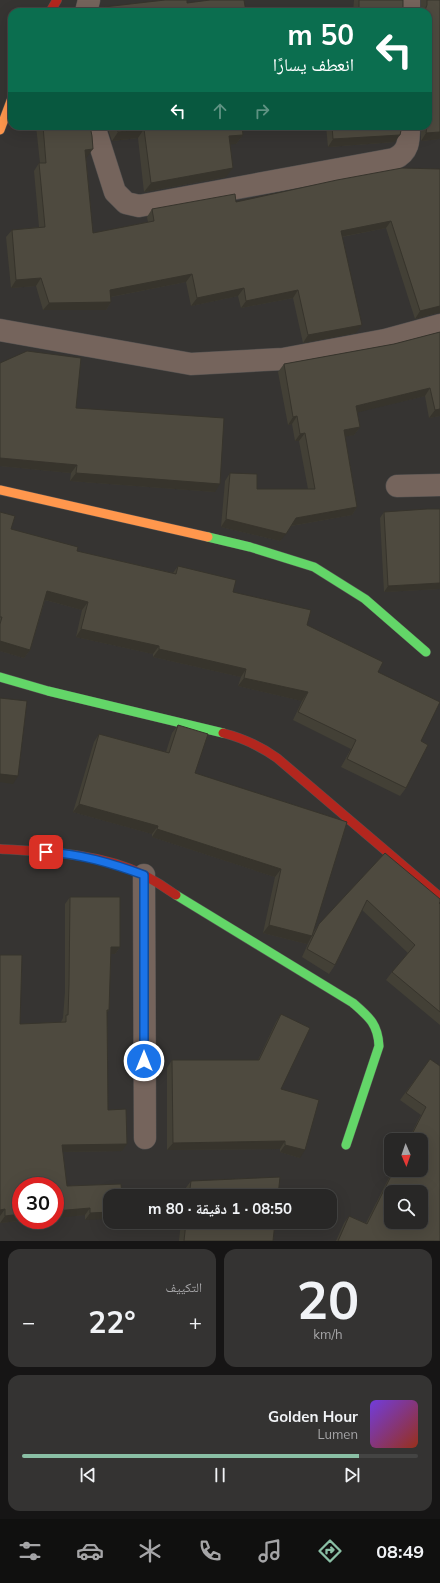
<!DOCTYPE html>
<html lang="ar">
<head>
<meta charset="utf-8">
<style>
	body { margin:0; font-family:Mulish,"Noto Naskh Arabic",sans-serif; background:#343332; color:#f1f3f6; direction:rtl; height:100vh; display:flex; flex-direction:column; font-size:15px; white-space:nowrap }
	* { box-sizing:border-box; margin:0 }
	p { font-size:13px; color:#a5a5a7 }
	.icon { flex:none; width:22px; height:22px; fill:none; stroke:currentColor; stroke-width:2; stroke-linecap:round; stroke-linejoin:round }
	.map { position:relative; height:1241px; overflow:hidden; direction:ltr }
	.panel { display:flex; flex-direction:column; gap:8px; padding:8px; background:#161515; flex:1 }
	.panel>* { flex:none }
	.guide { position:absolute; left:8px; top:8px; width:424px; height:122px; border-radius:12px; box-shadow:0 4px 16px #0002,0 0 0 1px #444443; direction:rtl; background:#0b6e4f; color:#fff; overflow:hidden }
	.needle { width:26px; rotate:178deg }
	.tools { position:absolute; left:384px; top:1133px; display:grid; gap:8px }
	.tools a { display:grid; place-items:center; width:44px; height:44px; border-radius:8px; background:#282726; box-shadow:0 4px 16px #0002,0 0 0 1px #444443; font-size:20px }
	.speed { position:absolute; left:12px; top:1177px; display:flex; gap:8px; font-size:20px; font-weight:700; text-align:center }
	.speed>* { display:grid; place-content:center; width:52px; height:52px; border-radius:50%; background:#282726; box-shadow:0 4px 16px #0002,0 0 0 1px #444443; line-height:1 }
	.speed .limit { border:6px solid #d22; background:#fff; color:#111 }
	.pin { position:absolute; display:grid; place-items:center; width:34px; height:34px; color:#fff; margin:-17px; border-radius:8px; box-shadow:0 2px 6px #0006 }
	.me { position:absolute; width:44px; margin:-22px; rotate:0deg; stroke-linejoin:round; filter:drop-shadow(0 0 3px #0008) }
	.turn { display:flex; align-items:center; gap:14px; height:84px; padding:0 12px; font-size:18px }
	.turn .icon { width:52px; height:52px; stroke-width:2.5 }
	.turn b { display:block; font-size:28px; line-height:34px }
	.lanes { display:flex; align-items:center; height:38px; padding:0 12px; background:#0003; justify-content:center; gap:20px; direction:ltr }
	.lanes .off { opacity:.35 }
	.big { font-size:30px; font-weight:700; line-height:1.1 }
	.panel .widget { flex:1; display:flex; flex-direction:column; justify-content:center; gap:6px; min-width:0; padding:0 14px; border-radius:12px; background:#343332 }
	.panel .dial { align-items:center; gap:0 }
	.dial b { font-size:52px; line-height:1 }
	.song { display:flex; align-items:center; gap:12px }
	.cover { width:48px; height:48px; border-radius:6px; background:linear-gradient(135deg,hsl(260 70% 55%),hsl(10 70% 35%)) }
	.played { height:4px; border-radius:2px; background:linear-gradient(90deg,#8abfa5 85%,#444443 85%) }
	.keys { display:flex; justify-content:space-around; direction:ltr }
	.heat { display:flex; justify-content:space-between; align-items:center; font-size:22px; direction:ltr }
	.panel .tiles { flex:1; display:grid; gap:8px; grid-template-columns:1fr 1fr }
	.widget:last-child { grid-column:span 2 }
	.trip { position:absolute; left:103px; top:1189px; width:234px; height:40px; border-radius:12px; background:#282726; box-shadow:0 4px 16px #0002,0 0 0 1px #444443; font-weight:700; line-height:40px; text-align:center; direction:rtl }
	.tab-bar { display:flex; height:64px; justify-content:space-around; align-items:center; background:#10100f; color:#a5a5a7 }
	.tab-bar .icon { width:28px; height:28px }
	.tab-bar .active { color:#8abfa5 }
	.tab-bar b { font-size:18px; color:#f1f3f6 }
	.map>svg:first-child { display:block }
</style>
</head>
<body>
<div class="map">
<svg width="440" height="1241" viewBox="0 0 440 1241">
	<rect width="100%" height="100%" fill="#363432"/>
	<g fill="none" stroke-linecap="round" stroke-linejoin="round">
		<g stroke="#535150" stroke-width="23">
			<g id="street">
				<polyline points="86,12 89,0"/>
				<polyline points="409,12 409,0"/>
				<path d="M94,126L115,192L126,203L139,206L394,159C409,152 409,141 409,126"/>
				<polyline points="0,330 191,364 283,359 385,340 440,325"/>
				<polyline points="397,486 440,485"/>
				<polyline points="144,875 145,1138"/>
			</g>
		</g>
		<g stroke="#535150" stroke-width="10">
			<g id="fast">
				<polyline points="208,537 250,547 314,567 365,599 426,652"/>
				<polyline points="0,677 48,691 223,733"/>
				<path d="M176,895L353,1003C369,1017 378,1024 379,1046L346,1145"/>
			</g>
		</g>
		<g stroke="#535150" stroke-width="10">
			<g id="slow">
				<polyline points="0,130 12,98"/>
				<polyline points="0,490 208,537"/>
			</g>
		</g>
		<g stroke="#535150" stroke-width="10">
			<g id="jam">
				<polyline points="50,12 57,0"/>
				<path d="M223,733C243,738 260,746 277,758L440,897"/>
				<path d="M0,849C48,852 101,853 144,875C155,881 166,888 176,895"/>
			</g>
		</g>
		<use href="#street" stroke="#75645c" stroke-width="22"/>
		<use href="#fast" stroke="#63d668" stroke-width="9"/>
		<use href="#slow" stroke="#ff974d" stroke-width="9"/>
		<use href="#jam" stroke="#b3261e" stroke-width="9"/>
	</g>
	<g fill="#434036">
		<polygon points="354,0 403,0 403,10 405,12 353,12"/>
		<polygon points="421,0 440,0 440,139 421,141 421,126 428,126 428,12 421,12"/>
		<polygon points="36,126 90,126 87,157 86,157 93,233 148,222 147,217 152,209 236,202 440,169 440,313 437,313 415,319 386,228 342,237 356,333 303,343 293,298 241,308 238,296 191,306 186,282 111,297 111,302 106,310 43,310 36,286 11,288 6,237 12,230 39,227 34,171 39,163 40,163"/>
		<polygon points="107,126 242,126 243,135 236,144 230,144 226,177 144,192 138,138 112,141"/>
		<polygon points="326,126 402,126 395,142 328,147"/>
		<polygon points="440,332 440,416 429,418 425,396 357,412 360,427 354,435 345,436 357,507 352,515 291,526 280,541 221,527 225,481 230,473 257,489 308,489 299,441 295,441 292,424 288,425 278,372 284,364 394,344"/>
		<polygon points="0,363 76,408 215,492 70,481 71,473 0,466"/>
		<polygon points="0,512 11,529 77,551 173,573 178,566 233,592 307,625 378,672 421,741 406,788 400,796 341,767 351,749 293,720 302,701 238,686 241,677 153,657 153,654 76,637 82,610 45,600 30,650 24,658 0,651"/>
		<polygon points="384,512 440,589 384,592 380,518"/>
		<polygon points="178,725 195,773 347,822 313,933 319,924 385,853 440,904 440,1025 386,980 392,972 408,953 362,910 335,965 329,974 302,957 311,937 307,944 263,933 275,877 152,837 152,834 73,812 94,742 99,734 166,752 172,733"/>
		<polygon points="70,897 120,947 115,954 111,954 109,1010 107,1012 108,1110 122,1151 63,1152 67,1186 121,1184 85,1220 85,1215 21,1220 29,1220 0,1223 0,955 20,1024 61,1022 63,1018 65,992 65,904"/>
		<polygon points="281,1014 281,1089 300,1158 280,1152 280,1149 167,1150 167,1068 172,1060 258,1060 276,1022"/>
		<polygon points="430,1059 440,1241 336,1241 344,1223 349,1216 366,1223 393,1170 421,1170 421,1140 408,1140 421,1115 400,1100"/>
		<polygon points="191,1181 278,1196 184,1196 185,1189"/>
		<polygon points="181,1222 275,1222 273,1241 179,1241"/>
	</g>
	<g fill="#37342c">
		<polygon points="144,129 138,138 112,141 118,132"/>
		<polygon points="440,132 440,139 421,141 426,133"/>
		<polygon points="243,135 236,144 223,145 229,136"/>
		<polygon points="400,135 395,142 328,147 333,139"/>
		<polygon points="93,149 87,157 79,158 85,150"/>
		<polygon points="233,168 226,177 144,192 151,183"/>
		<polygon points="391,221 386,228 335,238 341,231"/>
		<polygon points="192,274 186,282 105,298 110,290"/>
		<polygon points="41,278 36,286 11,288 16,280"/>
		<polygon points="244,288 238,296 191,306 197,298"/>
		<polygon points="298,290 293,298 241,308 246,301"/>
		<polygon points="111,302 106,310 43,310 49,303"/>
		<polygon points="440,306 440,313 437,313 415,319 420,311"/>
		<polygon points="362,325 356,333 303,343 308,335"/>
		<polygon points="430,388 425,396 351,414 356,406"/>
		<polygon points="440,409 440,416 429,418 435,410"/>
		<polygon points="297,416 292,424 288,425 293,417"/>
		<polygon points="360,427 354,435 338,438 344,430"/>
		<polygon points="305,433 299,441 295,441 300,434"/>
		<polygon points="0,458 77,465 71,473 0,466"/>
		<polygon points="76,473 220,484 215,492 70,481"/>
		<polygon points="357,507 352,515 290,526 296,518"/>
		<polygon points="226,519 286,534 280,541 221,527"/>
		<polygon points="440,583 440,589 384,592 388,586"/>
		<polygon points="47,591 88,602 82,610 42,599"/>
		<polygon points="81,629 159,646 153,654 76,637"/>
		<polygon points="0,641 30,650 24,658 0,651"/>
		<polygon points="159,649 246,669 241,677 153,657"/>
		<polygon points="244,678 308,692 302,701 238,686"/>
		<polygon points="0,774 18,776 13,784 0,782"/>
		<polygon points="79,804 158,826 152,834 73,812"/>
		<polygon points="157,829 281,869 275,877 152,837"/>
		<polygon points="269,925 312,936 307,944 263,933"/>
		<polygon points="111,947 120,947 115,954 106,954"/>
		<polygon points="285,1141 280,1149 167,1150 173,1143"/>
		<polygon points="127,1144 122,1151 57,1152 62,1145"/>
		<polygon points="285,1145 305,1150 300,1158 280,1152"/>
		<polygon points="90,1208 85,1215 55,1218 55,1211"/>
		<polygon points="5,1209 0,1216 0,1210"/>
		<polygon points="110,1212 110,1219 85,1220 90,1213"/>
		<polygon points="21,1214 21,1220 29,1220 0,1223 5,1216"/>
	</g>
	<g fill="#4e4a3f" stroke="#37342c" fill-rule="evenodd">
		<polygon points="165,0 187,0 187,3 210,0 244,0 246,12 101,12 104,7"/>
		<polygon points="359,0 403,0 403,10 405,12 359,12"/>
		<polygon points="427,0 440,0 440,132 426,133 427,126 428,126 428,12 424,12 425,10 427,5"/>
		<polygon points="43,126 90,126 92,136 93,149 85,150 93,233 154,221 152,209 235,194 236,202 337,180 402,168 440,169 440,306 420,311 391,221 341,231 362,325 308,335 298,290 246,301 244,288 197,298 192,274 110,290 111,302 49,303 41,278 16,280 12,230 45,227 39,163 46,163"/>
		<polygon points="116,126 242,126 243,135 229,136 233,168 151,183 144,129 118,132"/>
		<polygon points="332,126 402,126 400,135 333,139"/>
		<polygon points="440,332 440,409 435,410 430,388 356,406 360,427 344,430 357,507 296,518 286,534 226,519 230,473 257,474 257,489 315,489 305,433 300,434 297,416 293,417 284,364 394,344"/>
		<polygon points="27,351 81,358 76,408 224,418 220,484 76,473 77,465 0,458 0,363"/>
		<polygon points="427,509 440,509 440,583 388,586 384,512"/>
		<polygon points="0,512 15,516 11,529 78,547 77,551 176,574 178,566 236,580 233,592 311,610 307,625 383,662 378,672 440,702 421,741 428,745 406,788 347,759 356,740 298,712 308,692 244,678 246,669 159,649 159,646 81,629 88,602 47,591 30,650 0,641 0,624 2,617 0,617"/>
		<polygon points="0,698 27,701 18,776 0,774"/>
		<polygon points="178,725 208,734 195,773 347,822 312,936 269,925 281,869 157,829 158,826 79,804 99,734 169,753"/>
		<polygon points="385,853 440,899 440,902 439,903 440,904 440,1012 392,972 415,945 367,900 335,965 307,949 319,924"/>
		<polygon points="70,897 120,897 120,947 111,947 109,1010 107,1010 108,1110 126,1109 127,1144 62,1145 67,1186 121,1184 122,1196 110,1196 110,1212 90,1213 90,1208 55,1211 55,1186 21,1186 21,1214 5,1216 5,1209 0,1210 0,955 22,955 20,1024 66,1022 66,1015 68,1015 69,985"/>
		<polygon points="281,1014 310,1028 281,1089 319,1100 305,1150 285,1145 285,1141 173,1143 172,1060 259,1060"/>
		<path d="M430,1059L440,1066V1241H338L349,1216L367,1224L394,1170H421V1140H409L426,1107L406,1093ZM391,1192H421V1222H391Z"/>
		<polygon points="280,1177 278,1196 189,1196 191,1181"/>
		<polygon points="186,1222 275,1222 273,1241 184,1241"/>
	</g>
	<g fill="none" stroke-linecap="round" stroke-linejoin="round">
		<g stroke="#114b97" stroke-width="10">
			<path id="route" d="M46,852C81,854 111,863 144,875V1061"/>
		</g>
		<use href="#route" stroke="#1a73e8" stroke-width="7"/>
	</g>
</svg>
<div class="tools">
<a><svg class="needle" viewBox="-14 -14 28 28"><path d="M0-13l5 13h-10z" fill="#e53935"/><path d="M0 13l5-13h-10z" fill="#a5a5a7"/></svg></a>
<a><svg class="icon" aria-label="search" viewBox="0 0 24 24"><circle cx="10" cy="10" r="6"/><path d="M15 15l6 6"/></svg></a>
</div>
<div class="speed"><div class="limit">30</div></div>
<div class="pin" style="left:46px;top:852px;background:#d93025"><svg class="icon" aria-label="arrive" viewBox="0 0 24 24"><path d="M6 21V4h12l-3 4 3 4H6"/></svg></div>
<svg class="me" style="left:144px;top:1061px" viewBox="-20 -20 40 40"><circle r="17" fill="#1a73e8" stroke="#fff" stroke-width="3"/><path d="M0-11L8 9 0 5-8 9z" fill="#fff"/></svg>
<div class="trip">08:50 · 1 دقيقة · 80 m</div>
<div class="guide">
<div class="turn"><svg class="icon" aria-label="left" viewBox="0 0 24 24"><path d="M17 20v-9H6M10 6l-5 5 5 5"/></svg><div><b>50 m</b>انعطف يسارًا</div></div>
<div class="lanes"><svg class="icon" aria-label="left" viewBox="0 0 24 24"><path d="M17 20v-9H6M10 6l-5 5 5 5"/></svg><svg class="icon off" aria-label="ahead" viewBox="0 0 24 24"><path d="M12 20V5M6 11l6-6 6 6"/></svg><svg class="icon off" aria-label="right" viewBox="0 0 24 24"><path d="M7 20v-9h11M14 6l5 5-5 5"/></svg></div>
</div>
</div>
<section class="panel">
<div class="tiles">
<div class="widget dial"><b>20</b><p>km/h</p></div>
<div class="widget"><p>التكييف</p>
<div class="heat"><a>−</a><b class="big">22°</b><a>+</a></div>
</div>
<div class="widget">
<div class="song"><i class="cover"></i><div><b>Golden Hour</b><p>Lumen</p></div></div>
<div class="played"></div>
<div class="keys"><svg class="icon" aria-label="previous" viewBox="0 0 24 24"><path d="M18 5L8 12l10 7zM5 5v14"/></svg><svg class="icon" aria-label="pause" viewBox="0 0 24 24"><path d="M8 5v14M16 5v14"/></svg><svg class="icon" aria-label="next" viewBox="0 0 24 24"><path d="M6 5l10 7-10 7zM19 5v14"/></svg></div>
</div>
</div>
</section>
<nav class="tab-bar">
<b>08:49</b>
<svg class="icon active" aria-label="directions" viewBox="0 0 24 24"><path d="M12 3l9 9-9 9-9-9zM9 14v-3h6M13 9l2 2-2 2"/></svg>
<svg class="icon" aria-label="music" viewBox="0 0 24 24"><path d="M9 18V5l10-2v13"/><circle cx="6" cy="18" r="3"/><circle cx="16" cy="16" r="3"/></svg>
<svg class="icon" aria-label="phone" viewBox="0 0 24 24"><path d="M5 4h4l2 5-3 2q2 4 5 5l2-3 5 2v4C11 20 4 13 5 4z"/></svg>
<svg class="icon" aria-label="climate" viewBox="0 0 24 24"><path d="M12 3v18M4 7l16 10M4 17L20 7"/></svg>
<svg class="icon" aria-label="car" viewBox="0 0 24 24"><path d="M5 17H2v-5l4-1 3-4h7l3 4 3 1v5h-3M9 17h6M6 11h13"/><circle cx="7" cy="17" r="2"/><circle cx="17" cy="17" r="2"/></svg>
<svg class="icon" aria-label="filters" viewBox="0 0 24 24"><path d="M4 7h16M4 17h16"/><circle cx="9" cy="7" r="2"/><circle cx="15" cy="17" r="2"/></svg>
</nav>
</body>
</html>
